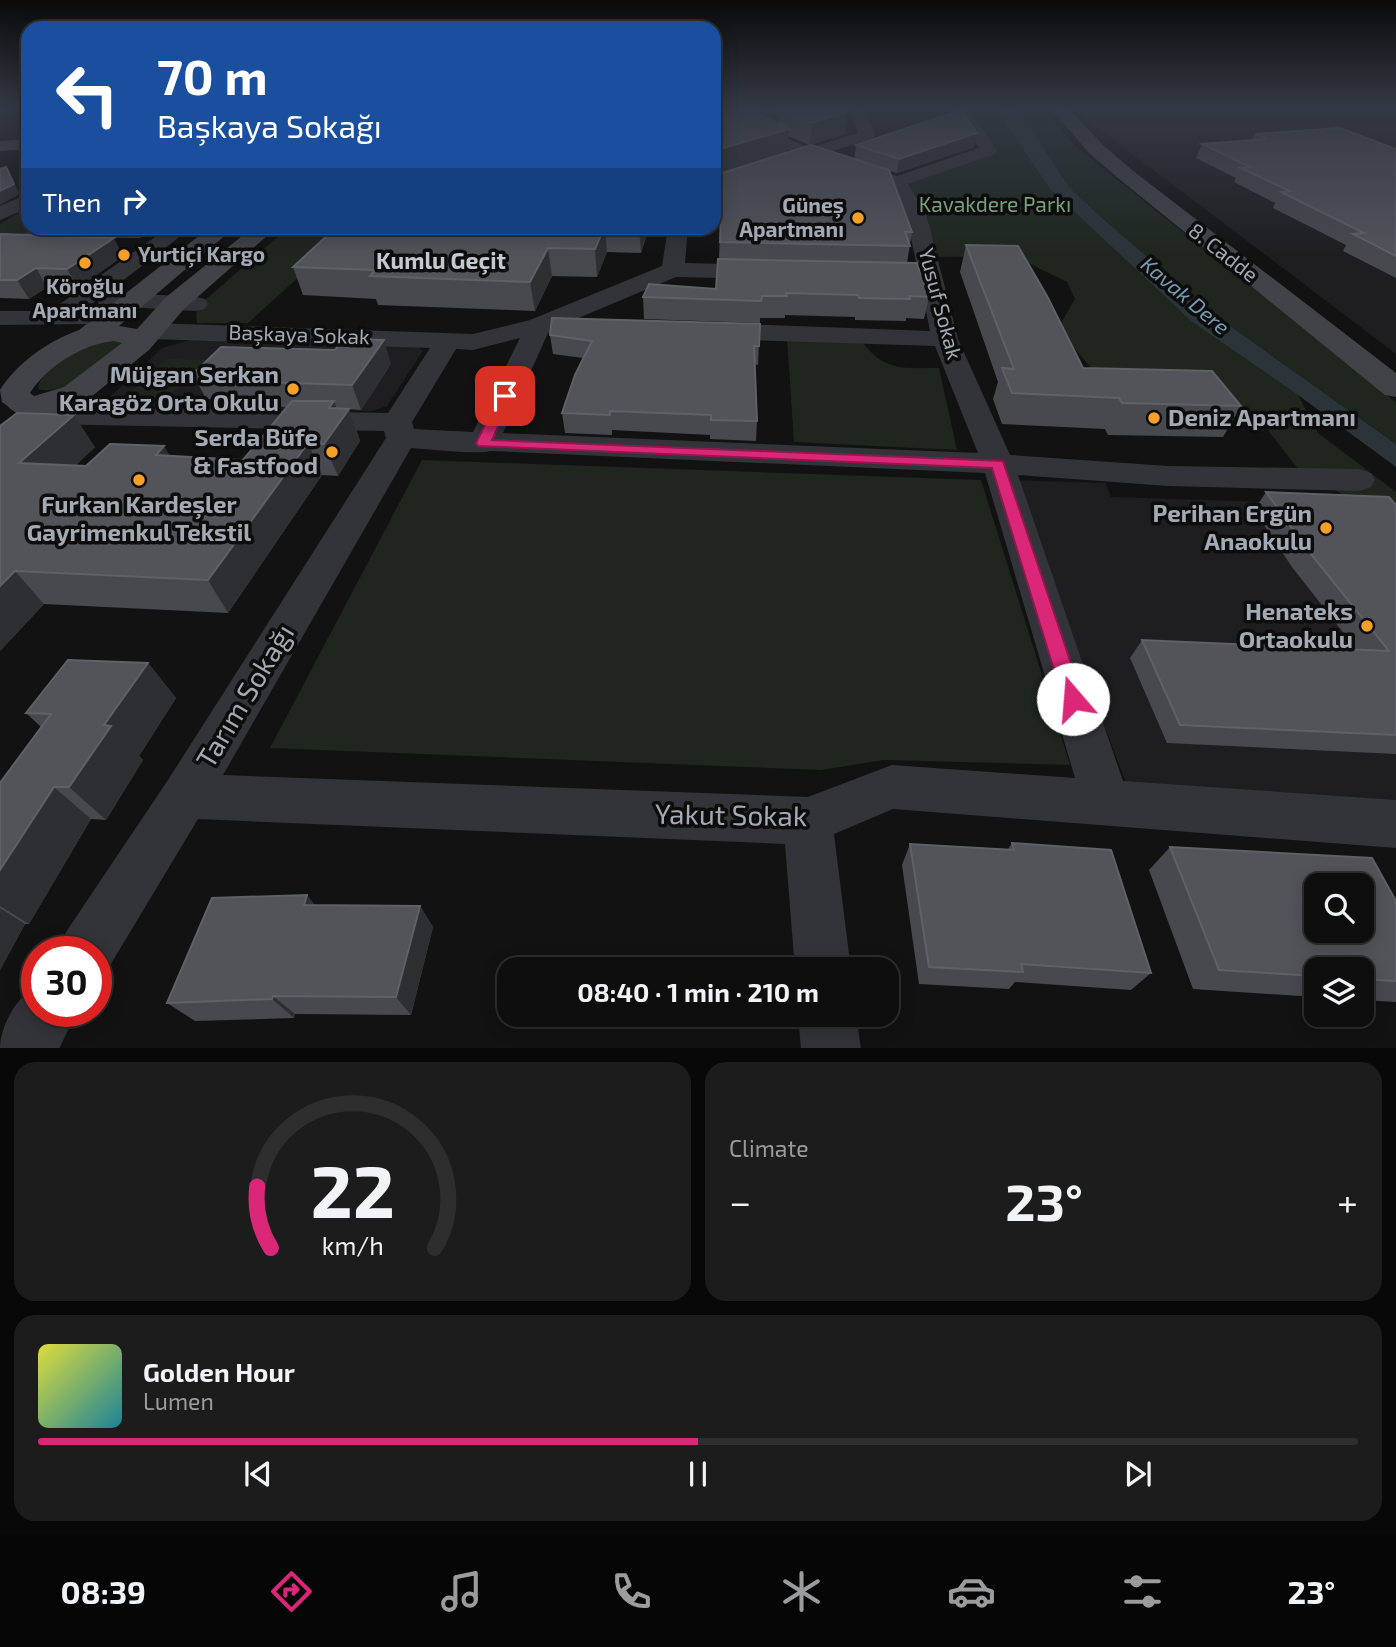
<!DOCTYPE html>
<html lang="en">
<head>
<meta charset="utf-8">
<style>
	body { margin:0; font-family:"Exo 2",sans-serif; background:#1c1c1c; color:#f1f3f6; height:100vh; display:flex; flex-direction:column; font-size:26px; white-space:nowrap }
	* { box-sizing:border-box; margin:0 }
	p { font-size:23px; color:#9b9c9e }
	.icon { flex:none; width:38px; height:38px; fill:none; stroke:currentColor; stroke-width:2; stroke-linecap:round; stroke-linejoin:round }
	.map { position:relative; height:1048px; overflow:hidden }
	.sheet { display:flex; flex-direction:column; gap:14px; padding:14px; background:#080808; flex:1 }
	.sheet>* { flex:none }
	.hud { position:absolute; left:21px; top:21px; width:700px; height:214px; border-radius:21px; box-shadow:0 4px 18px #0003,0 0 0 2px #2e2e2e; background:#1a4fa0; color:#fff; overflow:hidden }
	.fabs { position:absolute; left:1304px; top:873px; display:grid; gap:14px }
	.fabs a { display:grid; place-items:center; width:70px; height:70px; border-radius:14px; background:#0e0e0e; box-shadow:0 4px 18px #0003,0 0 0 2px #2e2e2e; font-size:35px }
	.speed { position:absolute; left:21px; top:936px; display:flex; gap:14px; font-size:35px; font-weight:700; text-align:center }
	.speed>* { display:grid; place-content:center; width:91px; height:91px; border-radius:50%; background:#0e0e0e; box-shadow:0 4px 18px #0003,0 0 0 2px #2e2e2e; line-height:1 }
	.speed .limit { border:10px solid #d22; background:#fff; color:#111 }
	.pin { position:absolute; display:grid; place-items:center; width:60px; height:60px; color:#fff; margin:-30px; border-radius:14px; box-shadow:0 4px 10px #0006 }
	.me { position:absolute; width:77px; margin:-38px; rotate:342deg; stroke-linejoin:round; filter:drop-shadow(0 0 5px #0008) }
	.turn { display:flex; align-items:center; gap:24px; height:147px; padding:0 21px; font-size:32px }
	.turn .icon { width:91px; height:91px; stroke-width:2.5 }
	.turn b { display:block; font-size:49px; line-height:60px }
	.then { display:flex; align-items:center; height:66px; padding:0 21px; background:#0003; gap:14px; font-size:26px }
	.big { font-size:52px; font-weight:700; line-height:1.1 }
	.sheet .tile { flex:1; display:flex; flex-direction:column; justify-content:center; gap:10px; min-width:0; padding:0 24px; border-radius:21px; background:#1c1c1c }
	.sheet .dial { align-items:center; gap:0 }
	.dial svg { height:182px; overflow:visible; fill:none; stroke:#2e2e2e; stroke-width:7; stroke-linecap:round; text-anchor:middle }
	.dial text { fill:#f1f3f6; stroke:none }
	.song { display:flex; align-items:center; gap:21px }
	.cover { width:84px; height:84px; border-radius:10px; background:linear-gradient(135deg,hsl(60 70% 55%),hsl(190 70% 35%)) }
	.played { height:7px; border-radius:4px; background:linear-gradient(90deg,#db2777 50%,#2e2e2e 50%) }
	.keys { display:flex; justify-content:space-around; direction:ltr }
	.heat { display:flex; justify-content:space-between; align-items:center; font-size:38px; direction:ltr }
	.sheet .tiles { flex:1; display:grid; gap:14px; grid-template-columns:1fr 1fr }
	.tile:last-child { grid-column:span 2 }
	.trip { position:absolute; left:497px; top:957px; width:402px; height:70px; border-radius:21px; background:#0e0e0e; box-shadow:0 4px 18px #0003,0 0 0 2px #2e2e2e; font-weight:700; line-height:70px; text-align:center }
	.dock { display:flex; height:112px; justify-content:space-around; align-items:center; background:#060606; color:#9b9c9e }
	.dock .icon { width:49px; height:49px }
	.dock .on { color:#db2777 }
	.dock b { font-size:32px; color:#f1f3f6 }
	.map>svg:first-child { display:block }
</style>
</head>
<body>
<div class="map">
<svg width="1396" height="1049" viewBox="0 0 1396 1049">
	<rect width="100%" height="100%" fill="#121213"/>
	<g fill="#1e1e20">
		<polygon points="1073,108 1396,108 1396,354 1093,124"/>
		<polygon points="200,337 412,342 423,351 387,406 373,411 115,408 110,397 162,348"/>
		<polygon points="1011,480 1105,483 1111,497 1361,505 1381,682 1396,703 1396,807 1131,796"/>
	</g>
	<g fill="#1e261e">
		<polygon points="965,108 995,108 1050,189 1192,322 1298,395 1318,433 1396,492 1396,520 1361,505 1298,469 1264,425 1216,397 1101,380 1058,328 1075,299 1067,282 1014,256 930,257 928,218 902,184 993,150"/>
		<polygon points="1017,108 1042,108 1075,146 1396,402 1396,444 1216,316 1101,217 1070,188"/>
		<polygon points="28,208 28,228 36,228 22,236 0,236 0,224"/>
		<polygon points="288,228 353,228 248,323 197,323 196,314 204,301"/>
		<path d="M105,338L122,342V347C100,362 67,397 38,389C40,365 86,348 105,338Z"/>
		<path d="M787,339L863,343C885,372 906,368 939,368L957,450L794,442Z"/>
		<polygon points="167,359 206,360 163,402 121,401"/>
		<polygon points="422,460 981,480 1070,765 884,760 821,770 270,748"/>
	</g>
	<polygon fill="#2a3439" points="995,108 1017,108 1070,188 1101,217 1216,316 1396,444 1396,467 1298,395 1192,322 1050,189"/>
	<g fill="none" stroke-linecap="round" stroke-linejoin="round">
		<g fill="#333439" fill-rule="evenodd">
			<path d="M764,108H778L775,133L810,148L858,133L851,108H865L875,135L873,138L827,153L897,176L979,148L954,108H968L997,150L995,154L908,184L926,213L958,339L1010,455L1168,466L1359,469L1371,473L1375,480L1371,487L1359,491L1168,486L1018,475L1123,781L1396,800V848L893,809L834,834L851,970H795L785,844L198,819L106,972L96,976V952H58L66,932L168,780L386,438L384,431L43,424L33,421L28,415L33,409L43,406L388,413L430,348L151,339L142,336L138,331L142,326L151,323L473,334L530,320L662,266L668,228H688L685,263L764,265L772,267L775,272L772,277L764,279L676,277L576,319L607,322L611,327L607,332L598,335L548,333L503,433L978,453L935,346L714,339L705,336L701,331L705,326L714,323L930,331L906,213L890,186L809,159L714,190V178L794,153L759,135ZM520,338L473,432L414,429L412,422L456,349L473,350ZM411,448C429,449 477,455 491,451L985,473L1075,778L892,765L808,797L223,775Z"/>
			<polygon points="28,194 28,208 0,220 0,206"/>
			<polygon points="33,228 56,228 28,250 12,250 9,245"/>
			<polygon points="168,228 191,228 108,292 196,297 205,299 208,304 205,309 196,311 108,306 99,304 97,300 81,312 87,314 91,319 87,324 0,325 0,311 50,311"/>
			<path d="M37,987V1012H77L59,1049H0C0,1027 16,996 37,987Z"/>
			<polygon points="798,1015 856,1015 861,1049 801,1049"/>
		</g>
		<g fill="#414349" fill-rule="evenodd">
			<polygon points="1051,108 1068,108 1103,145 1132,170 1396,373 1396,397 1385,395 1118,178 1089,153"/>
			<polygon points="28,139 28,149 0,151 0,141"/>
			<path d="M209,228H234L119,326L137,329L166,297L252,228H276L184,309L149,350L86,401C70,409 38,421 20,415C13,412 8,406 2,402L0,390C17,363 48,341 79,330ZM114,341L122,343L64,387L34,396L30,393C47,366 83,344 114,341Z"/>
		</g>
		<polyline stroke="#484a50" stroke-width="2.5" stroke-dasharray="4.5 3.5" stroke-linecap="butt" points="0,111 28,109"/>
	</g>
	<g fill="#48494f">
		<polygon points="779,108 845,134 810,145 788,136 723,168 761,116 778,124"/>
		<polygon points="1255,134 1396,149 1396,278 1343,251 1346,245 1273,208 1275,203 1234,182 1236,178 1196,158 1202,144 1252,140"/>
		<polygon points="856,145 974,147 897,173 890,171 912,232 907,263 929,297 924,319 906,318 906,321 855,320 855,317 785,315 785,318 760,318 760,323 644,319 643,297 716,289 719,259 722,173 854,159"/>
		<polygon points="44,228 155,228 140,238 75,237 123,256 78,288 47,287 29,299 0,298 0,234 49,236"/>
		<polygon points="355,228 649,228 641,253 607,252 597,277 552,276 535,311 378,305 376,299 303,295 293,267 350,232"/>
		<polygon points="966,245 1083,368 1241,406 1223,437 1108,435 1105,429 1002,424 993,399 998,382 960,272"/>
		<polygon points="760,324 758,365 754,364 757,421 756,441 710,439 710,435 612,430 612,435 565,433 562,413 583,358 553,354 550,335"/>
		<polygon points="391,364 361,410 349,409 360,441 338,476 322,475 228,613 44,604 0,651 0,426 95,447 75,466 86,466 169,456 243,460 286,407 219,405 216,399 206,399 193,374"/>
		<polygon points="1266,492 1396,505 1396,754 1167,743 1130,658 1142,640 1356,649 1292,567 1254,510"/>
		<polygon points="148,663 176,698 139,756 143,760 106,820 91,819 29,924 25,924 0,970 0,783 41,727 26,713"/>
		<polygon points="1012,843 1151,973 1131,990 1015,982 1009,989 919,984 902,865 910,844 1008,849"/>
		<polygon points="1170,847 1396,901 1396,1002 1362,1000 1362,970 1316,970 1316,997 1193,989 1149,870"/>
		<polygon points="315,905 420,906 433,927 411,1015 295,1014 294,1018 195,1021 167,1003"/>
	</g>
	<g fill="#2e2f32">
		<polygon points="759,108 763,108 757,136 758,114"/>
		<polygon points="847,112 845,134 810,145 812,123"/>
		<polygon points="789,129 787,152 723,172 723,168 714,170 714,147"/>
		<polygon points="977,133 974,147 897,173 899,159"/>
		<polygon points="6,167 20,194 0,205 0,191"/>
		<polygon points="135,228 155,228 140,238"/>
		<polygon points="604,228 605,228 607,252 597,277 595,249"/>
		<polygon points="639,228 649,228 641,253"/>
		<polygon points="114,238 123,256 78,288 67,269"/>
		<polygon points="548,248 552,276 535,311 530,282"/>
		<polygon points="36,268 47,287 29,299 17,280"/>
		<polygon points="384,340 391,364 361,410 352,385"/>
		<polygon points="334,401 341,420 349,409 360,441 338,476 324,444 329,408"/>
		<polygon points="74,415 95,447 44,496 19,463"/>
		<polygon points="308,443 322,475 228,613 208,580"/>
		<polygon points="164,446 183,478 156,455"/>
		<polygon points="15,571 44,604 0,651 0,586"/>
		<polygon points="148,663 176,698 139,756 143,760 106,820 69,787 104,725"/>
		<polygon points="54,787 91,819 29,924 0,906 0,870"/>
		<polygon points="307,895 325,917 304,905"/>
		<polygon points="420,906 433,927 411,1015 396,997"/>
		<polygon points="0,908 25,924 0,970"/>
		<polygon points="273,996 295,1014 294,1018 272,999"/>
	</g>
	<g fill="#52545a" stroke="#5e6168" stroke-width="2" fill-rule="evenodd">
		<polygon points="714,108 759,108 758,114 789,129 724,148 724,144 714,147"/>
		<polygon points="779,108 846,108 847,112 812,123 779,109"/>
		<polygon points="961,110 977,133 899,159 856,145"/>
		<polygon points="1340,128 1396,149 1396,256 1353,234 1364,233 1281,192 1290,191 1240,168 1251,167 1202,144 1267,139 1255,134"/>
		<polygon points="811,145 889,170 912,232 905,232 910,246 720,242 722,173"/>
		<polygon points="6,167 14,184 0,191 0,169"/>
		<polygon points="355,228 604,228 595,249 548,248 530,282 370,276 375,270 293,267 331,232 350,232"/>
		<polygon points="0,234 114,238 67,269 36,268 17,280 0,280"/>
		<polygon points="966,245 1018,246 1047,296 1083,368 1212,371 1241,406 1122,403 1119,398 1012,393 1002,368 1014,369"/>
		<polygon points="718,259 917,263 929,297 909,296 910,299 859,298 858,295 786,293 787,296 762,296 761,301 643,297 649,284 716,289"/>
		<polygon points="552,318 760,324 759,346 754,346 757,421 711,420 711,415 610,411 610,415 562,413 575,375 592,341 550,335"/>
		<polygon points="344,339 384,340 352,385 206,380 211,375 193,374 221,347 335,350"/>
		<polygon points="292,401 334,401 329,408 349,409 324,444 308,443 208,580 15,571 0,586 0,426 17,413 74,415 19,463 86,466 110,444 164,446 156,455 243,460"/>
		<polygon points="1266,492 1389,497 1396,505 1396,735 1180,725 1142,640 1389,651 1306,548"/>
		<polygon points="68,660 148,663 104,725 111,726 69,787 54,787 0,870 0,783 51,714 26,713"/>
		<polygon points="1012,843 1111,850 1151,973 1021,964 1023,972 929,967 910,844 1014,850"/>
		<path d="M1170,847L1372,858L1396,901V981L1362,979V970H1316V976L1219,970ZM1316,886H1362V931H1316Z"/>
		<polygon points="307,895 304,905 420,906 396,997 273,996 272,999 167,1003 212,898"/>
	</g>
	<linearGradient id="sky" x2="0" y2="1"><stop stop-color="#0a0a0a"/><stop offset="0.42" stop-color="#333944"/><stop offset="1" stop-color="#333944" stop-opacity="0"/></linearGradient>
	<rect width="1396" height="255" fill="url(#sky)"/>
	<polygon fill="#db2777" stroke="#8e194d" stroke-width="2" points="505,392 512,396 492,440 1003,461 1083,699 1080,705 1073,707 1066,705 1063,699 992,468 478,446 476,443 499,396"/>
	<g fill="#f6a028" stroke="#0d0d0e" stroke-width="2.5">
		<circle cx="858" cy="218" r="7"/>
		<circle cx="124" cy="255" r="7"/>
		<circle cx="85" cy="263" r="7"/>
		<circle cx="293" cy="389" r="7"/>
		<circle cx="1154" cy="418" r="7"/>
		<circle cx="332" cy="452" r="7"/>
		<circle cx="139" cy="480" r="7"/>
		<circle cx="1326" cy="528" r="7"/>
		<circle cx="1367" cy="626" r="7"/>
	</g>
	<g text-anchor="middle" stroke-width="7" stroke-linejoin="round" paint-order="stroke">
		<g font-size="21" fill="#7aa079" stroke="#0d0d0e">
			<text x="995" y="212">Kavakdere Parkı</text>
		</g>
		<g font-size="21" font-weight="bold" fill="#a3aab4" stroke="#0d0d0e" text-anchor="end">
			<text x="844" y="213">Güneş<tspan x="844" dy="24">Apartmanı</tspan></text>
			<text x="138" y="262" text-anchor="start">Yurtiçi Kargo</text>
			<text x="85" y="294" text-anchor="middle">Köroğlu<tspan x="85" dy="24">Apartmanı</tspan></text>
		</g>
		<g font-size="21" fill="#a3aab4" stroke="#0d0d0e">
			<text transform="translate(1223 253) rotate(38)" y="7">8. Cadde</text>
			<text transform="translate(940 304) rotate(75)" y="7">Yusuf Sokak</text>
			<text transform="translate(299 335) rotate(2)" y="7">Başkaya Sokak</text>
		</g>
		<g font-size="21" font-style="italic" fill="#789bb1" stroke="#0d0d0e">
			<text transform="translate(1185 296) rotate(40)" y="7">Kavak Dere</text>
		</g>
		<g font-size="23" font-weight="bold" fill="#c4c8d0" stroke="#0d0d0e">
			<text x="441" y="269">Kumlu Geçit</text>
		</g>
		<g font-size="24" font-weight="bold" fill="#a3aab4" stroke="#0d0d0e" text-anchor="end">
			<text x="279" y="383">Müjgan Serkan<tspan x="279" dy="28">Karagöz Orta Okulu</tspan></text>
			<text x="1168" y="426" text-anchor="start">Deniz Apartmanı</text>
			<text x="318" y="446">Serda Büfe<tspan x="318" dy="28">&amp; Fastfood</tspan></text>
			<text x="139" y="513" text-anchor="middle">Furkan Kardeşler<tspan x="139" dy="28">Gayrimenkul Tekstil</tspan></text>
			<text x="1312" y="522">Perihan Ergün<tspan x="1312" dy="28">Anaokulu</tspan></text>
			<text x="1353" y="620">Henateks<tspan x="1353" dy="28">Ortaokulu</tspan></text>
		</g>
		<g font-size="28" fill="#a3aab4" stroke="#0d0d0e">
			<text transform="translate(245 696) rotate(-59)" y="10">Tarım Sokağı</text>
			<text transform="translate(731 815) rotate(1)" y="10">Yakut Sokak</text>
		</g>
	</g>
</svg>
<div class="fabs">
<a><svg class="icon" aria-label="search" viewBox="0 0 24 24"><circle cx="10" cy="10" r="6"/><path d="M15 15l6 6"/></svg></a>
<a><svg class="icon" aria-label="layers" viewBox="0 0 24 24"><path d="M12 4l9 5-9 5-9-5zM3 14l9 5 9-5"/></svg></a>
</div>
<div class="speed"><div class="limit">30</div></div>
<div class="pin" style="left:505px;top:396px;background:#d93025"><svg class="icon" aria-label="arrive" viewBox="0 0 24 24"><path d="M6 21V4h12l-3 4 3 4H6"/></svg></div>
<svg class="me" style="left:1073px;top:699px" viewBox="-20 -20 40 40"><circle r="19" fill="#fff"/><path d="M0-13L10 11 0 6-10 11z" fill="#db2777"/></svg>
<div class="trip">08:40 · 1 min · 210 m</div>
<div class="hud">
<div class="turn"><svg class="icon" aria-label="left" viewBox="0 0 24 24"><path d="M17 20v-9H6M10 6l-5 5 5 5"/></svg><div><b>70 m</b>Başkaya Sokağı</div></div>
<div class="then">Then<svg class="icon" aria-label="right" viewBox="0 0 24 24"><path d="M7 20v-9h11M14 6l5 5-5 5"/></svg></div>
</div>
</div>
<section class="sheet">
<div class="tiles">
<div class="tile dial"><svg viewBox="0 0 100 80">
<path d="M14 69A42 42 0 1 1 86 69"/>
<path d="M14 69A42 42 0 0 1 8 42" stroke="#db2777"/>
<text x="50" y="56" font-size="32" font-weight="700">22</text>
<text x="50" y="72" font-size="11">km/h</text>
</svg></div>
<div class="tile"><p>Climate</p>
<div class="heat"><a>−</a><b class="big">23°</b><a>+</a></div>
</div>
<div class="tile">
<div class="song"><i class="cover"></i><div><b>Golden Hour</b><p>Lumen</p></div></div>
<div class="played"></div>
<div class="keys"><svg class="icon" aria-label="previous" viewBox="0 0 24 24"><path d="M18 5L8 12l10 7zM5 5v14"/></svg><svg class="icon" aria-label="pause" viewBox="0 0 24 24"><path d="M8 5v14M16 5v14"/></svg><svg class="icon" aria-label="next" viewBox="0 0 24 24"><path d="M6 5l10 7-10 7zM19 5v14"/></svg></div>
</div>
</div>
</section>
<nav class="dock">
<b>08:39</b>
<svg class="icon on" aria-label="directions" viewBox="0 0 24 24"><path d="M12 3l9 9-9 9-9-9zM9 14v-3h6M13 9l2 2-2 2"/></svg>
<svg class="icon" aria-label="music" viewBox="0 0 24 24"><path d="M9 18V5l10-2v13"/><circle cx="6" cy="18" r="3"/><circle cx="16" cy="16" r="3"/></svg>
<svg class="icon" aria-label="phone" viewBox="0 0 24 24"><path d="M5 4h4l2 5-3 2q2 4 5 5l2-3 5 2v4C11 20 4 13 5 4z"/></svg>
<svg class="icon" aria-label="climate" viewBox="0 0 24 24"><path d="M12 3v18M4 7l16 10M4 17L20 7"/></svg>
<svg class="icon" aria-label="car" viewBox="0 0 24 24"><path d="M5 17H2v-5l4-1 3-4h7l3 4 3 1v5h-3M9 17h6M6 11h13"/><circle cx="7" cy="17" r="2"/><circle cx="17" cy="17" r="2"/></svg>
<svg class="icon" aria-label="filters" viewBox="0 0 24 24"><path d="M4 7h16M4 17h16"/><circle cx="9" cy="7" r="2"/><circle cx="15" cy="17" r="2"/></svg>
<b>23°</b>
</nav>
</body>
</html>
